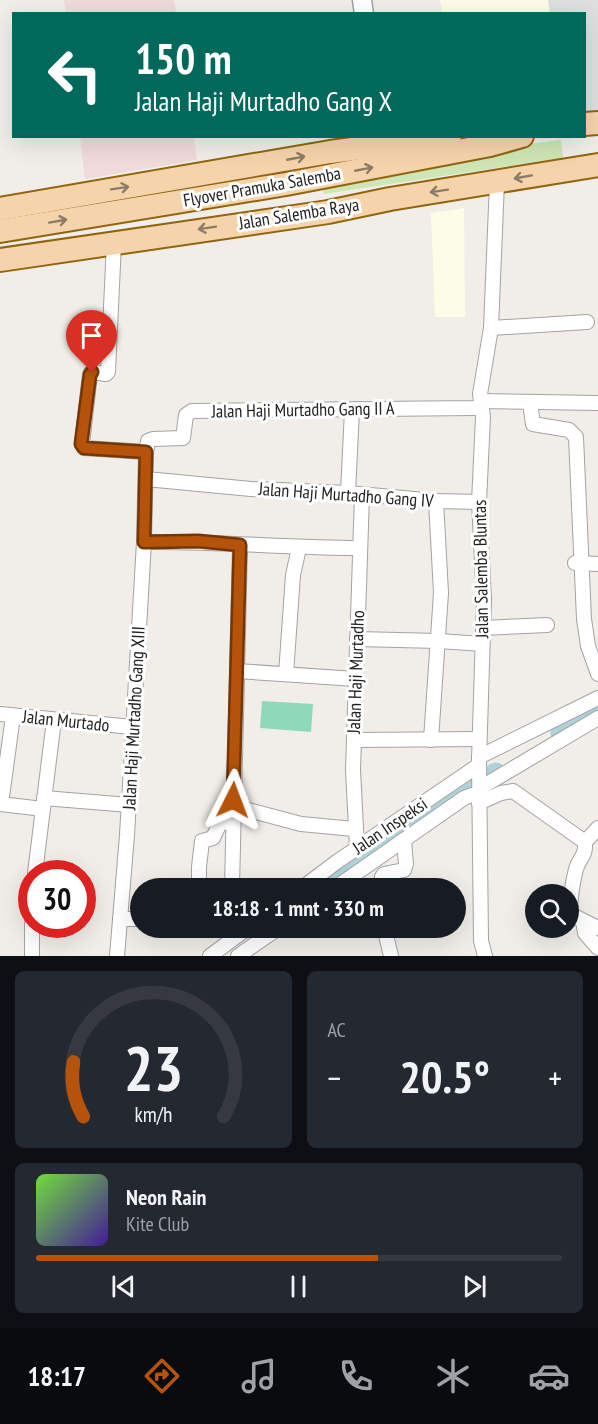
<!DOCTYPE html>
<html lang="id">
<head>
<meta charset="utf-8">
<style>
	body { margin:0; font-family:"PT Sans Narrow",sans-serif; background:#242831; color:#f1f3f6; height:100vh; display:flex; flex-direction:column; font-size:22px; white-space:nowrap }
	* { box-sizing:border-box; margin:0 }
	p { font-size:20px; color:#9ea1a6 }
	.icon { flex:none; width:33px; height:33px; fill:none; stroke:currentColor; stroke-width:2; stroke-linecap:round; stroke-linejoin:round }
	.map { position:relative; height:956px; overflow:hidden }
	.side { display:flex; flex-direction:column; gap:15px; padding:15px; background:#0d0f14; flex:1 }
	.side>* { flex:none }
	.guide { position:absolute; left:12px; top:12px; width:574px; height:126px; border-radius:0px; box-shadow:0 6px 24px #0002; background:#00695c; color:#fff; overflow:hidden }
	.buttons { position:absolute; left:525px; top:884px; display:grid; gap:12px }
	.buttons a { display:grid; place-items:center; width:54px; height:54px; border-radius:50%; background:#171b24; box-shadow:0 6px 24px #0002; font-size:30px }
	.speed { position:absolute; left:18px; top:860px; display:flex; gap:12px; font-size:30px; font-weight:700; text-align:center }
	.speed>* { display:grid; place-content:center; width:78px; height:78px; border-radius:50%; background:#171b24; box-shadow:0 6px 24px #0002; line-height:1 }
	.speed .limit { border:9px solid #d22; background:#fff; color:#111 }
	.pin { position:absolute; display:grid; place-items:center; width:51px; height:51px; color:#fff; margin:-62px -26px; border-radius:50% 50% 50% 0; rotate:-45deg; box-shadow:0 0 6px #0007 }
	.pin .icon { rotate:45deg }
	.me { position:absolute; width:66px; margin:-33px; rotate:3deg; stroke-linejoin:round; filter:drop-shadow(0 0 4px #0008) }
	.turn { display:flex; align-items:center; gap:21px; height:126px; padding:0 24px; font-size:27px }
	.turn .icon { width:78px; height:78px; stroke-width:2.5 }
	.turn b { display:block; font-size:42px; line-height:51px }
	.big { font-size:45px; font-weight:700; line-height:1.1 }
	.side .card { flex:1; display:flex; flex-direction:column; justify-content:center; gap:9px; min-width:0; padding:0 21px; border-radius:9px; background:#242831 }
	.side .dial { align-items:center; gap:0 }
	.dial svg { height:156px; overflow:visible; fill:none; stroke:#363941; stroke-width:7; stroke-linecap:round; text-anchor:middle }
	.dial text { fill:#f1f3f6; stroke:none }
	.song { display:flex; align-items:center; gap:18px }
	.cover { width:72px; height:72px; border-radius:9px; background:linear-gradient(135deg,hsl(100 70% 55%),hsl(260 70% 35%)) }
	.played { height:6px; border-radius:3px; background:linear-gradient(90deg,#b45309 65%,#363941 65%) }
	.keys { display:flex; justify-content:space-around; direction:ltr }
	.heat { display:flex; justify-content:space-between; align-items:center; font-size:33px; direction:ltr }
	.side .tiles { flex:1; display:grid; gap:15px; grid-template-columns:1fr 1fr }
	.card:last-child { grid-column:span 2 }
	.trip { position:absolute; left:130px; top:878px; width:336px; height:60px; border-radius:30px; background:#171b24; box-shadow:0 6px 24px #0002; font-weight:700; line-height:60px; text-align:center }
	.menu { display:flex; height:96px; justify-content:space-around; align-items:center; background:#090b0e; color:#9ea1a6 }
	.menu .icon { width:42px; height:42px }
	.menu .on { color:#b45309 }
	.menu b { font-size:27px; color:#f1f3f6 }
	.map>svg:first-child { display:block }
</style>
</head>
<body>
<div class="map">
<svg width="598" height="956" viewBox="0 0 598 956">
	<rect width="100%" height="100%" fill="#f1eee9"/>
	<polygon fill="#e0dfdf" points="547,0 598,0 598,123 585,125 585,14 549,13"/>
	<g fill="#f0dbdb">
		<polygon points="64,0 174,0 176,13 66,13"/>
		<polygon points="80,137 194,137 197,160 85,179"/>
	</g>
	<g fill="#fdfce7">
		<polygon points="440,0 548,0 550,13 442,13"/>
		<polygon points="464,208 465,317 435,317 431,213"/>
	</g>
	<polygon fill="#cee6b5" points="561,140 563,158 324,194 319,170"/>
	<polygon fill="#8fd9bb" points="262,701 313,704 311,732 260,728"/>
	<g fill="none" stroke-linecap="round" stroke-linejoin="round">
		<g stroke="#aed1da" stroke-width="21">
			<polyline points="561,733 598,710"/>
			<polyline points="314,888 496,773"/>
		</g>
		<g stroke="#a3a3a3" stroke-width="16">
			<g id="minor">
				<polyline points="114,243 108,372 106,374 92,372 90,374 82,444 84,448 146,452"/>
				<polyline points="491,328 587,322"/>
				<polyline points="481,401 598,403"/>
				<polyline points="530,402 533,424 569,430 576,437 584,619 588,646 598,674"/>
				<polyline points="146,479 251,489 348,493 436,501 479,502"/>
				<polyline points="348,493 352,410"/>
				<path d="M144,542C216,541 288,548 360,548"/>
				<polyline points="575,563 598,564"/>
				<polyline points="483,628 547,625"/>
				<polyline points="357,639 439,641 482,644"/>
				<polyline points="237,671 356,679"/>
				<polyline points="286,674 293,575 299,548"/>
				<polyline points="0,714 132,727"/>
				<polyline points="354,740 479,739"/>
				<polyline points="431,740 441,593 436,501"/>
				<polyline points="479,757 598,698"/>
				<polyline points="480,788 598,718"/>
				<polyline points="44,798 129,805"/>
				<polyline points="479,803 501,793 513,791 585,842"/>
				<polyline points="0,804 43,809"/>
				<polyline points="1,804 13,716"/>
				<polyline points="233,806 301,824 354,829"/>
				<path d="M598,828L585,842C586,857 580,856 576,869C572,885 570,898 570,914L598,928"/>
				<polyline points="357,848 353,770 362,495"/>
				<polyline points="35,873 54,720"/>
				<polyline points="199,888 199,867 202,841 213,838 220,823 232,822"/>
				<polyline points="232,888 240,545"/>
				<polyline points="302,888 338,861 479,765"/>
				<polyline points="335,888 464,798 472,795 479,796"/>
				<polyline points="382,888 382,877 384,874 404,870 406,864 404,840"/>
				<polyline points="120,919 141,919"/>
				<polyline points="583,921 585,933 598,948"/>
				<polyline points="384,927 391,956"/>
				<polyline points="32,956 32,924"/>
				<polyline points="117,956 127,835 144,542 146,452 148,441 153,439 183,438 186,415 192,411 474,408 482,406"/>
				<polyline points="210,956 249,927"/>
				<polyline points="238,956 280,927"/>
				<polyline points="485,956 481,941 479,761 484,600 479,502 483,417 480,394 491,328 497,182"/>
			</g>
		</g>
		<g stroke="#a3a3a3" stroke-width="21">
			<polyline id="tertiary" points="362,0 364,14"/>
		</g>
		<g stroke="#92640d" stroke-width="26">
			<g id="primary">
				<polyline points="585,124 598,123"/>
				<polyline points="0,209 330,152 450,136"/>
				<polyline points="0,231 286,184 490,145 522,136"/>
				<polyline points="0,260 328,212 390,199 598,165"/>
			</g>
		</g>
		<use href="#minor" stroke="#fff" stroke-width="14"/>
		<use href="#tertiary" stroke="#fff" stroke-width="18"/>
		<use href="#primary" stroke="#f5d4ab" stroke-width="22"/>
	</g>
	<defs><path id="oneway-shaft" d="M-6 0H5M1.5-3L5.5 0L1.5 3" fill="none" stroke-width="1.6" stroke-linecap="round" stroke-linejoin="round" transform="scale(1.5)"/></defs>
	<g stroke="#8c7b66">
		<use href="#oneway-shaft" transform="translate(296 158) rotate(-11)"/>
		<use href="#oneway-shaft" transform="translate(364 169) rotate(-11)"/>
		<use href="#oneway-shaft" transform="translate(523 177) rotate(170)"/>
		<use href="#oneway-shaft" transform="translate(120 188) rotate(-9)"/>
		<use href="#oneway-shaft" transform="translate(439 191) rotate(171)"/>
		<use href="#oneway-shaft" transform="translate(58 221) rotate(-10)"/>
		<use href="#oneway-shaft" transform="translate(207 228) rotate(171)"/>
	</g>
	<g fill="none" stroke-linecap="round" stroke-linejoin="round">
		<g stroke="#753606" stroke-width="15">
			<polyline id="route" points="92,372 90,375 81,444 84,448 146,452 144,542 198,541 240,545 233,800"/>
		</g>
		<use href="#route" stroke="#b45309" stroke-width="10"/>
	</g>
	<g text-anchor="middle" stroke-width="6" stroke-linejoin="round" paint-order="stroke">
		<g font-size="18" fill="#222" stroke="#fff">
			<text transform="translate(262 187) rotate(-10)" y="6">Flyover Pramuka Salemba</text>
			<text transform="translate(299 214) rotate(-9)" y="6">Jalan Salemba Raya</text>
			<text transform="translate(303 410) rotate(-1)" y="6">Jalan Haji Murtadho Gang II A</text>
			<text transform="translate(346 495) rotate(4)" y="6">Jalan Haji Murtadho Gang IV</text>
			<text transform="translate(481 569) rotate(-91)" y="6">Jalan Salemba Bluntas</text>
			<text transform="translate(356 672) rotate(-88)" y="6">Jalan Haji Murtadho</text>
			<text transform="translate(134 718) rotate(-87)" y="6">Jalan Haji Murtadho Gang XIII</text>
			<text transform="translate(66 721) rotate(6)" y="6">Jalan Murtado</text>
			<text transform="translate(390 826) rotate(-34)" y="6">Jalan Inspeksi</text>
		</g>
	</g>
</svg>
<div class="buttons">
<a><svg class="icon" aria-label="search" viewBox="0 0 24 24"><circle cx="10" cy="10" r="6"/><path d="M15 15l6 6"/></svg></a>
</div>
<div class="speed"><div class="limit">30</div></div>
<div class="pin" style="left:92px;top:372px;background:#d93025"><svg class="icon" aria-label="arrive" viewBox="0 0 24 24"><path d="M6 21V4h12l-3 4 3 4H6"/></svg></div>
<svg class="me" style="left:233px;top:800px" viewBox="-20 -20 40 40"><path d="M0-17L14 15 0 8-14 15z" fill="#b45309" stroke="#fff" stroke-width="4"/></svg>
<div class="trip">18:18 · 1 mnt · 330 m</div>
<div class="guide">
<div class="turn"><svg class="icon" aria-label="left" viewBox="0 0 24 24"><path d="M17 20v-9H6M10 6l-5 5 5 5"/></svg><div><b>150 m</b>Jalan Haji Murtadho Gang X</div></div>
</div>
</div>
<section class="side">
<div class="tiles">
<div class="card dial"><svg viewBox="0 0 100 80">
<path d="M14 69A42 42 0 1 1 86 69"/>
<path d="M14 69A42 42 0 0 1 9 41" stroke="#b45309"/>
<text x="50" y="56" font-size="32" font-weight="700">23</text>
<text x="50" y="72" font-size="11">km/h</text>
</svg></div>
<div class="card"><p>AC</p>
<div class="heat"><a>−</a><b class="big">20.5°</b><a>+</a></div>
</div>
<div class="card">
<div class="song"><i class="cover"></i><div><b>Neon Rain</b><p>Kite Club</p></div></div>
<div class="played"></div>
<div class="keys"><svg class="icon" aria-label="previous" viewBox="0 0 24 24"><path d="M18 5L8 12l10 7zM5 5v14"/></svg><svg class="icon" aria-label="pause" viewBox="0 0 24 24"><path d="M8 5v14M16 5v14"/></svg><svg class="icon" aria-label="next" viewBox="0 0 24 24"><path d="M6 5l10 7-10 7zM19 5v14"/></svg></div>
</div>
</div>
</section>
<nav class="menu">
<b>18:17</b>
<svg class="icon on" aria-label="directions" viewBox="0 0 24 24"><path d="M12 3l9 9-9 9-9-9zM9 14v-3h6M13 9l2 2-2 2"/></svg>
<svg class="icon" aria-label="music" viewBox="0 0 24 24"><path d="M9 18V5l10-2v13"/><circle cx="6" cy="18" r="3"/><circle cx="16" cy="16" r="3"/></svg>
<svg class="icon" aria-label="phone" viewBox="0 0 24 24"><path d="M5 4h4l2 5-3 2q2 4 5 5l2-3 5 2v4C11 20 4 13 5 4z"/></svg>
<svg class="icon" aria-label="climate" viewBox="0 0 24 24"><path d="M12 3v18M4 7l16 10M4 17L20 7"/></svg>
<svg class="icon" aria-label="car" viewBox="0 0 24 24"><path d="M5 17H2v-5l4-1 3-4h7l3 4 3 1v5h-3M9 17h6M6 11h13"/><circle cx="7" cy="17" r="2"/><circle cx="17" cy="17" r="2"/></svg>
</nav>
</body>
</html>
